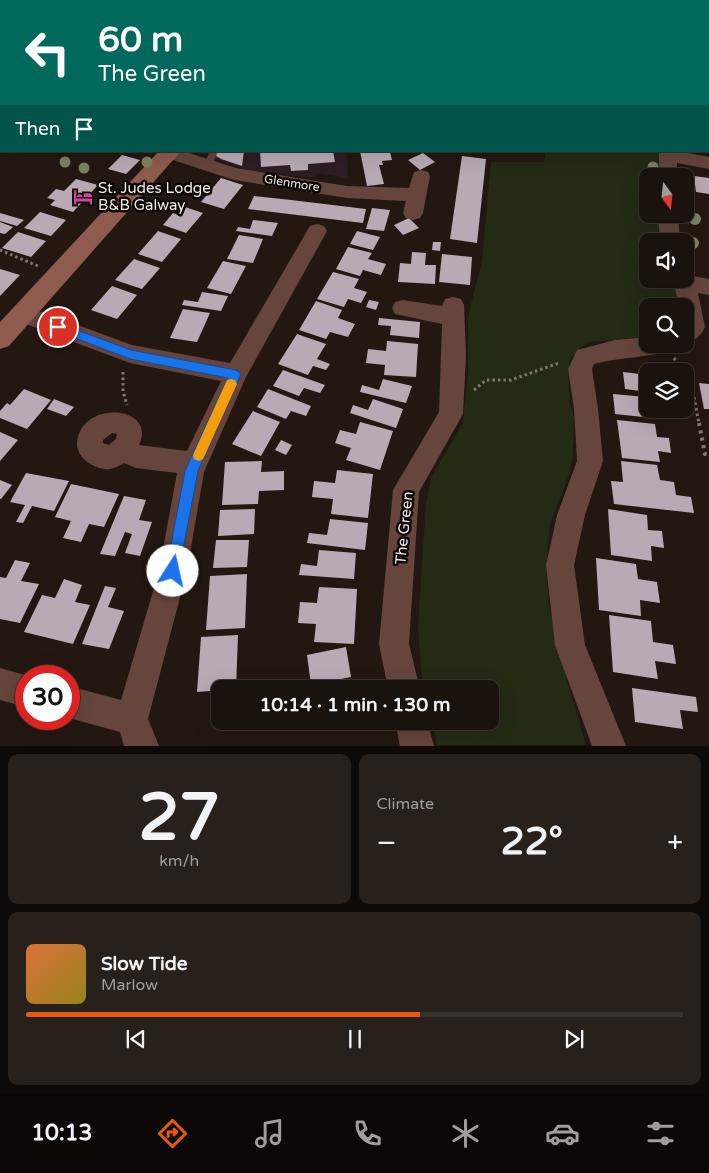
<!DOCTYPE html>
<html lang="en">
<head>
<meta charset="utf-8">
<style>
	body { margin:0; font-family:"Varela Round",sans-serif; background:#27201b; color:#f1f3f6; height:100vh; display:flex; flex-direction:column; font-size:19px; white-space:nowrap }
	* { box-sizing:border-box; margin:0 }
	p { font-size:16px; color:#9f9e9d }
	.icon { flex:none; width:28px; height:28px; fill:none; stroke:currentColor; stroke-width:2; stroke-linecap:round; stroke-linejoin:round }
	.map { position:relative; height:746px; overflow:hidden }
	.drawer { display:flex; flex-direction:column; gap:8px; padding:8px; background:#0e0a07; flex:1 }
	.drawer>* { flex:none }
	.banner { position:absolute; left:0px; top:0px; width:710px; height:152px; box-shadow:0 5px 20px #0002,0 0 0 1px #38322e; background:#00695c; color:#fff; overflow:hidden }
	.needle { width:32px; rotate:165deg }
	.buttons { position:absolute; left:639px; top:168px; display:grid; gap:10px }
	.buttons a { display:grid; place-items:center; width:55px; height:55px; border-radius:10px; background:#1a120d; box-shadow:0 5px 20px #0002,0 0 0 1px #38322e; font-size:25px }
	.speed { position:absolute; left:15px; top:665px; display:flex; gap:10px; font-size:25px; font-weight:700; text-align:center }
	.speed>* { display:grid; place-content:center; width:65px; height:65px; border-radius:50%; background:#1a120d; box-shadow:0 5px 20px #0002,0 0 0 1px #38322e; line-height:1 }
	.speed .limit { border:8px solid #d22; background:#fff; color:#111 }
	.pin { position:absolute; display:grid; place-items:center; width:42px; height:42px; color:#fff; margin:-21px; border:2px solid #fff; border-radius:50%; box-shadow:0 1px 5px #0007 }
	.me { position:absolute; width:55px; margin:-28px; rotate:10deg; stroke-linejoin:round; filter:drop-shadow(0 0 4px #0008) }
	.turn { display:flex; align-items:center; gap:18px; height:105px; padding:0 15px; font-size:22px }
	.turn .icon { width:65px; height:65px; stroke-width:2.5 }
	.turn b { display:block; font-size:35px; line-height:42px }
	.then { display:flex; align-items:center; height:48px; padding:0 15px; background:#0003; gap:10px; font-size:19px }
	.big { font-size:38px; font-weight:700; line-height:1.1 }
	.drawer .widget { flex:1; display:flex; flex-direction:column; justify-content:center; gap:8px; min-width:0; padding:0 18px; border-radius:10px; background:#27201b }
	.drawer .dial { align-items:center; gap:0 }
	.dial b { font-size:65px; line-height:1 }
	.song { display:flex; align-items:center; gap:15px }
	.cover { width:60px; height:60px; border-radius:8px; background:linear-gradient(135deg,hsl(20 70% 55%),hsl(50 70% 35%)) }
	.played { height:5px; border-radius:2px; background:linear-gradient(90deg,#ea580c 60%,#38322e 60%) }
	.keys { display:flex; justify-content:space-around; direction:ltr }
	.heat { display:flex; justify-content:space-between; align-items:center; font-size:28px; direction:ltr }
	.drawer .tiles { flex:1; display:grid; gap:8px; grid-template-columns:1fr 1fr }
	.widget:last-child { grid-column:span 2 }
	.trip { position:absolute; left:211px; top:680px; width:288px; height:50px; border-radius:10px; background:#1a120d; box-shadow:0 5px 20px #0002,0 0 0 1px #38322e; font-weight:700; line-height:50px; text-align:center }
	.tab-bar { display:flex; height:80px; justify-content:space-around; align-items:center; background:#0a0705; color:#9f9e9d }
	.tab-bar .icon { width:35px; height:35px }
	.tab-bar .current { color:#ea580c }
	.tab-bar b { font-size:22px; color:#f1f3f6 }
	.map>svg:first-child { display:block }
</style>
</head>
<body>
<div class="map">
<svg width="709" height="746" viewBox="0 0 709 746">
	<rect width="100%" height="100%" fill="#231811"/>
	<polygon fill="#2d1c24" points="200,151 347,151 348,178 318,173 313,178 248,170 217,160 201,154"/>
	<polygon fill="#232b15" points="546,151 661,151 659,176 648,176 648,214 659,214 661,241 648,241 648,279 673,279 680,306 648,306 647,337 589,342 580,348 570,359 568,372 570,403 574,416 573,454 570,472 550,524 546,570 549,607 566,677 586,745 437,745 432,721 490,721 490,689 425,689 421,668 418,626 426,503 431,478 463,422 468,374 468,316 482,261 491,162 544,162"/>
	<g fill="#b8aab4">
		<polygon points="217,151 244,151 242,166 221,159 216,156"/>
		<polygon points="260,151 333,151 335,162 308,164 308,170 291,171 290,165 261,167"/>
		<polygon points="360,151 390,152 392,160 382,161 383,165 379,165 384,184 367,186"/>
		<polygon points="423,153 435,162 420,170 408,160"/>
		<polygon points="122,155 140,160 126,174 108,169"/>
		<polygon points="462,156 486,159 477,243 450,239"/>
		<polygon points="694,176 709,178 709,194 696,192"/>
		<polygon points="221,178 243,185 224,209 201,202"/>
		<polygon points="76,179 98,185 73,212 50,205 55,200 47,198 56,189 64,191"/>
		<polygon points="254,196 291,200 366,209 363,223 248,209"/>
		<polygon points="185,207 203,213 186,233 163,225 173,213 178,215"/>
		<polygon points="372,208 390,210 384,231 366,229"/>
		<polygon points="40,212 66,220 51,236 24,228"/>
		<polygon points="0,213 24,220 17,226 0,221"/>
		<polygon points="409,218 419,228 403,235 394,225"/>
		<polygon points="253,220 278,223 272,236 236,231 238,227 250,229"/>
		<polygon points="0,222 13,227 5,234 0,233"/>
		<polygon points="158,231 181,239 162,262 138,254"/>
		<polygon points="357,231 380,237 373,250 350,244"/>
		<polygon points="18,232 46,241 31,257 2,248"/>
		<polygon points="239,235 263,239 253,263 227,259"/>
		<polygon points="433,242 441,242 440,251 432,250"/>
		<polygon points="348,247 372,253 368,259 386,264 381,275 363,270 360,276 336,269"/>
		<polygon points="412,252 426,253 425,265 436,265 435,284 398,282 400,263 411,264"/>
		<polygon points="442,254 472,257 470,285 439,282"/>
		<polygon points="134,259 160,268 142,289 115,280"/>
		<polygon points="223,261 246,266 231,294 207,288"/>
		<polygon points="0,269 20,275 0,296"/>
		<polygon points="333,272 359,279 354,288 367,292 361,303 348,299 344,307 317,299"/>
		<polygon points="112,286 137,295 117,319 91,310"/>
		<polygon points="202,292 228,296 221,311 182,305 184,300 198,302"/>
		<polygon points="369,300 379,302 376,310 366,307"/>
		<polygon points="316,301 342,310 338,318 355,324 348,337 330,332 326,339 299,330"/>
		<polygon points="183,309 210,313 197,342 170,338"/>
		<polygon points="379,318 420,322 419,338 390,335 391,326 378,325"/>
		<polygon points="297,334 326,344 317,359 330,364 326,370 313,366 308,375 278,364"/>
		<polygon points="387,341 418,344 416,377 384,375 385,365 366,363 368,349 386,351"/>
		<polygon points="283,370 325,385 320,393 304,388 299,396 273,386"/>
		<polygon points="623,372 648,375 648,392 625,389"/>
		<polygon points="383,379 412,386 406,403 360,392 362,385 379,390"/>
		<polygon points="699,383 709,384 709,409 704,409"/>
		<polygon points="24,389 51,400 27,429 0,418 0,411 7,403 10,405"/>
		<polygon points="268,389 311,406 306,416 291,411 286,419 257,407"/>
		<polygon points="613,394 646,397 648,411 661,413 662,419 615,414"/>
		<polygon points="54,399 74,407 66,416 47,409"/>
		<polygon points="373,399 403,409 396,428 350,413 353,405 368,410"/>
		<polygon points="253,411 280,422 261,456 232,444"/>
		<polygon points="617,420 655,424 657,437 669,438 671,453 658,451 660,462 622,458"/>
		<polygon points="360,422 393,431 380,470 346,460 351,448 335,443 340,430 356,434"/>
		<polygon points="0,432 18,440 0,461"/>
		<polygon points="281,440 292,445 286,455 275,450"/>
		<polygon points="262,461 261,472 284,471 284,490 259,491 258,504 222,505 225,462"/>
		<polygon points="621,461 657,465 660,480 674,482 676,495 691,497 694,513 614,504 611,481 623,482"/>
		<polygon points="337,470 373,474 368,518 331,514 333,499 312,497 314,481 335,483"/>
		<polygon points="26,473 69,481 54,511 32,506 23,523 16,522 25,505 10,502"/>
		<polygon points="0,480 12,485 1,499 0,499"/>
		<polygon points="71,484 119,494 104,527 89,524 81,542 63,538 71,521 55,517"/>
		<polygon points="124,496 146,500 139,520 152,522 140,556 125,553 132,534 125,532 115,556 100,554"/>
		<polygon points="255,509 254,534 218,536 220,510"/>
		<polygon points="608,509 647,515 648,530 662,531 664,548 651,546 652,561 611,555"/>
		<polygon points="330,519 368,523 365,550 307,543 309,533 327,535"/>
		<polygon points="216,540 249,540 247,567 213,568"/>
		<polygon points="319,550 356,553 354,579 299,575 301,564 317,566"/>
		<polygon points="596,558 636,564 638,579 657,582 660,603 640,600 641,616 599,610"/>
		<polygon points="15,560 30,563 21,581 39,584 20,623 0,619 0,577 6,578"/>
		<polygon points="247,574 245,628 206,630 210,576"/>
		<polygon points="64,579 82,585 75,602 90,605 73,644 24,632 42,595 55,598"/>
		<polygon points="105,586 116,588 108,607 124,611 109,649 82,644"/>
		<polygon points="319,587 357,589 354,644 314,642 316,624 298,623 300,602 317,603"/>
		<polygon points="609,615 651,621 653,642 673,645 676,664 655,661 658,679 613,672"/>
		<polygon points="238,635 236,689 197,692 201,637"/>
		<polygon points="346,647 351,677 311,685 307,655"/>
		<polygon points="355,682 357,689 333,689 333,688"/>
		<polygon points="632,688 696,697 698,712 680,710 683,729 635,722"/>
	</g>
	<g fill="none" stroke-linecap="round" stroke-linejoin="round">
		<g stroke="#827872" stroke-width="2" stroke-dasharray="2 2.5" stroke-linecap="butt">
			<polyline points="479,0 484,1"/>
			<polyline points="395,1 399,0"/>
			<polyline points="465,1 468,0"/>
		</g>
		<g stroke="#827872" stroke-width="3" stroke-dasharray="2.5 3" stroke-linecap="butt">
			<polyline points="0,250 38,266"/>
			<polyline points="674,358 684,371"/>
			<polyline points="123,372 123,391 127,405"/>
			<polyline points="685,372 691,380 699,424"/>
			<polyline points="474,390 486,380 511,380 559,363"/>
		</g>
		<polyline stroke="#827872" stroke-width="4" stroke-dasharray="3 4.5" stroke-linecap="butt" points="699,423 705,454 709,454"/>
		<polygon fill="#65453c" fill-rule="evenodd" points="210,151 218,151 212,165 208,168 204,165"/>
		<g fill="#65453c" fill-rule="evenodd">
			<polygon points="162,151 183,151 236,168 347,186 409,188 414,172 421,170 428,172 430,176 423,213 420,218 413,220 406,218 403,213 406,201 347,198 234,180 164,157 161,153"/>
			<polygon points="659,151 677,151 709,157 709,169 677,163 677,176 659,176"/>
			<polygon points="658,214 678,214 680,241 660,241"/>
			<path d="M317,224L324,226L327,231L246,377L204,472L187,571L148,719L159,746H124L120,732L69,718V686L121,700L159,571L177,473L136,468L124,463C120,465 115,468 110,469C96,471 76,458 77,443C80,399 158,405 139,445L187,451L221,381L130,363L15,320L12,314L15,308L23,305L132,345L230,363L310,226ZM112,433L117,434L116,439L109,445L103,443V440Z"/>
			<path d="M685,271L692,273L693,276L709,279V295L698,293L705,327C701,336 695,341 685,344V306H679L673,279H685Z"/>
			<polygon points="453,297 461,299 464,305 466,356 463,414 419,492 409,644 420,689 388,689 379,644 393,490 439,412 442,324 395,314 392,308 395,302 403,300 442,306 445,299"/>
			<path d="M648,337V344H676L672,350C648,358 620,357 594,364L592,369L598,409L603,461L585,515L574,565L585,645L626,746H592L555,645L546,565L557,515L577,461L574,409L568,369L577,350L615,340Z"/>
			<polygon points="0,668 29,676 26,676 26,707 0,700"/>
			<polygon points="395,721 427,721 434,746 400,746"/>
		</g>
		<polygon fill="#65453c" fill-rule="evenodd" points="1,86 1,98 0,99 0,87"/>
		<polygon fill="#8f5b4e" fill-rule="evenodd" points="159,151 181,151 9,346 0,349 0,322"/>
	</g>
	<g fill="#7c8261">
		<circle cx="65" cy="162" r="5.5"/>
		<circle cx="147" cy="162" r="5.5"/>
		<circle cx="653" cy="167" r="5.5"/>
		<circle cx="84" cy="168" r="5.5"/>
		<circle cx="695" cy="219" r="6"/>
		<circle cx="693" cy="243" r="6"/>
	</g>
	<polygon fill="#1a73e8" stroke="#114b97" points="58,323 131,350 236,370 241,374 198,471 178,576 173,578 168,576 166,571 185,471 228,378 130,359 54,330 52,327 54,324"/>
	<polygon fill="#f59e0b" points="231,379 235,380 237,384 205,455 203,459 199,461 194,459 193,455 227,380"/>
	<defs>
		<g id="hotel-bare" transform="scale(1.5)"><path d="M-6-4.5h1.5V1H6V5H4.5V3h-9V5H-6ZM-4 0a1.8 1.8 0 1 1 3.6 0ZM.5 0V-2.5h3Q6-2.5 6 0Z" fill="#d1479c" stroke="#090503" stroke-width="2.5" paint-order="stroke"/></g>
	</defs>
	<g fill-rule="evenodd">
		<use href="#hotel-bare" x="83" y="197"/>
	</g>
	<g text-anchor="middle" stroke-width="5" stroke-linejoin="round" paint-order="stroke">
		<g font-size="12" fill="#f1eae5" stroke="#090503">
			<text transform="translate(292 183) rotate(9)" y="4">Glenmore</text>
		</g>
		<g font-size="15" fill="#f1eae5" stroke="#090503" text-anchor="start">
			<text x="98" y="193">St. Judes Lodge<tspan x="98" dy="17">B&amp;B Galway</tspan></text>
		</g>
		<g font-size="15" fill="#f1eae5" stroke="#090503">
			<text transform="translate(404 528) rotate(-84)" y="5">The Green</text>
		</g>
	</g>
</svg>
<div class="buttons">
<a><svg class="needle" viewBox="-14 -14 28 28"><path d="M0-13l5 13h-10z" fill="#e53935"/><path d="M0 13l5-13h-10z" fill="#9f9e9d"/></svg></a>
<a><svg class="icon" aria-label="sound" viewBox="0 0 24 24"><path d="M4 9h4l5-4v14l-5-4H4zM17 9q2 3 0 6"/></svg></a>
<a><svg class="icon" aria-label="search" viewBox="0 0 24 24"><circle cx="10" cy="10" r="6"/><path d="M15 15l6 6"/></svg></a>
<a><svg class="icon" aria-label="layers" viewBox="0 0 24 24"><path d="M12 4l9 5-9 5-9-5zM3 14l9 5 9-5"/></svg></a>
</div>
<div class="speed"><div class="limit">30</div></div>
<div class="pin" style="left:58px;top:327px;background:#d93025"><svg class="icon" aria-label="arrive" viewBox="0 0 24 24"><path d="M6 21V4h12l-3 4 3 4H6"/></svg></div>
<svg class="me" style="left:173px;top:571px" viewBox="-20 -20 40 40"><circle r="19" fill="#fff"/><path d="M0-13L10 11 0 6-10 11z" fill="#1a73e8"/></svg>
<div class="trip">10:14 · 1 min · 130 m</div>
<div class="banner">
<div class="turn"><svg class="icon" aria-label="left" viewBox="0 0 24 24"><path d="M17 20v-9H6M10 6l-5 5 5 5"/></svg><div><b>60 m</b>The Green</div></div>
<div class="then">Then<svg class="icon" aria-label="arrive" viewBox="0 0 24 24"><path d="M6 21V4h12l-3 4 3 4H6"/></svg></div>
</div>
</div>
<section class="drawer">
<div class="tiles">
<div class="widget dial"><b>27</b><p>km/h</p></div>
<div class="widget"><p>Climate</p>
<div class="heat"><a>−</a><b class="big">22°</b><a>+</a></div>
</div>
<div class="widget">
<div class="song"><i class="cover"></i><div><b>Slow Tide</b><p>Marlow</p></div></div>
<div class="played"></div>
<div class="keys"><svg class="icon" aria-label="previous" viewBox="0 0 24 24"><path d="M18 5L8 12l10 7zM5 5v14"/></svg><svg class="icon" aria-label="pause" viewBox="0 0 24 24"><path d="M8 5v14M16 5v14"/></svg><svg class="icon" aria-label="next" viewBox="0 0 24 24"><path d="M6 5l10 7-10 7zM19 5v14"/></svg></div>
</div>
</div>
</section>
<nav class="tab-bar">
<b>10:13</b>
<svg class="icon current" aria-label="directions" viewBox="0 0 24 24"><path d="M12 3l9 9-9 9-9-9zM9 14v-3h6M13 9l2 2-2 2"/></svg>
<svg class="icon" aria-label="music" viewBox="0 0 24 24"><path d="M9 18V5l10-2v13"/><circle cx="6" cy="18" r="3"/><circle cx="16" cy="16" r="3"/></svg>
<svg class="icon" aria-label="phone" viewBox="0 0 24 24"><path d="M5 4h4l2 5-3 2q2 4 5 5l2-3 5 2v4C11 20 4 13 5 4z"/></svg>
<svg class="icon" aria-label="climate" viewBox="0 0 24 24"><path d="M12 3v18M4 7l16 10M4 17L20 7"/></svg>
<svg class="icon" aria-label="car" viewBox="0 0 24 24"><path d="M5 17H2v-5l4-1 3-4h7l3 4 3 1v5h-3M9 17h6M6 11h13"/><circle cx="7" cy="17" r="2"/><circle cx="17" cy="17" r="2"/></svg>
<svg class="icon" aria-label="filters" viewBox="0 0 24 24"><path d="M4 7h16M4 17h16"/><circle cx="9" cy="7" r="2"/><circle cx="15" cy="17" r="2"/></svg>
</nav>
</body>
</html>
